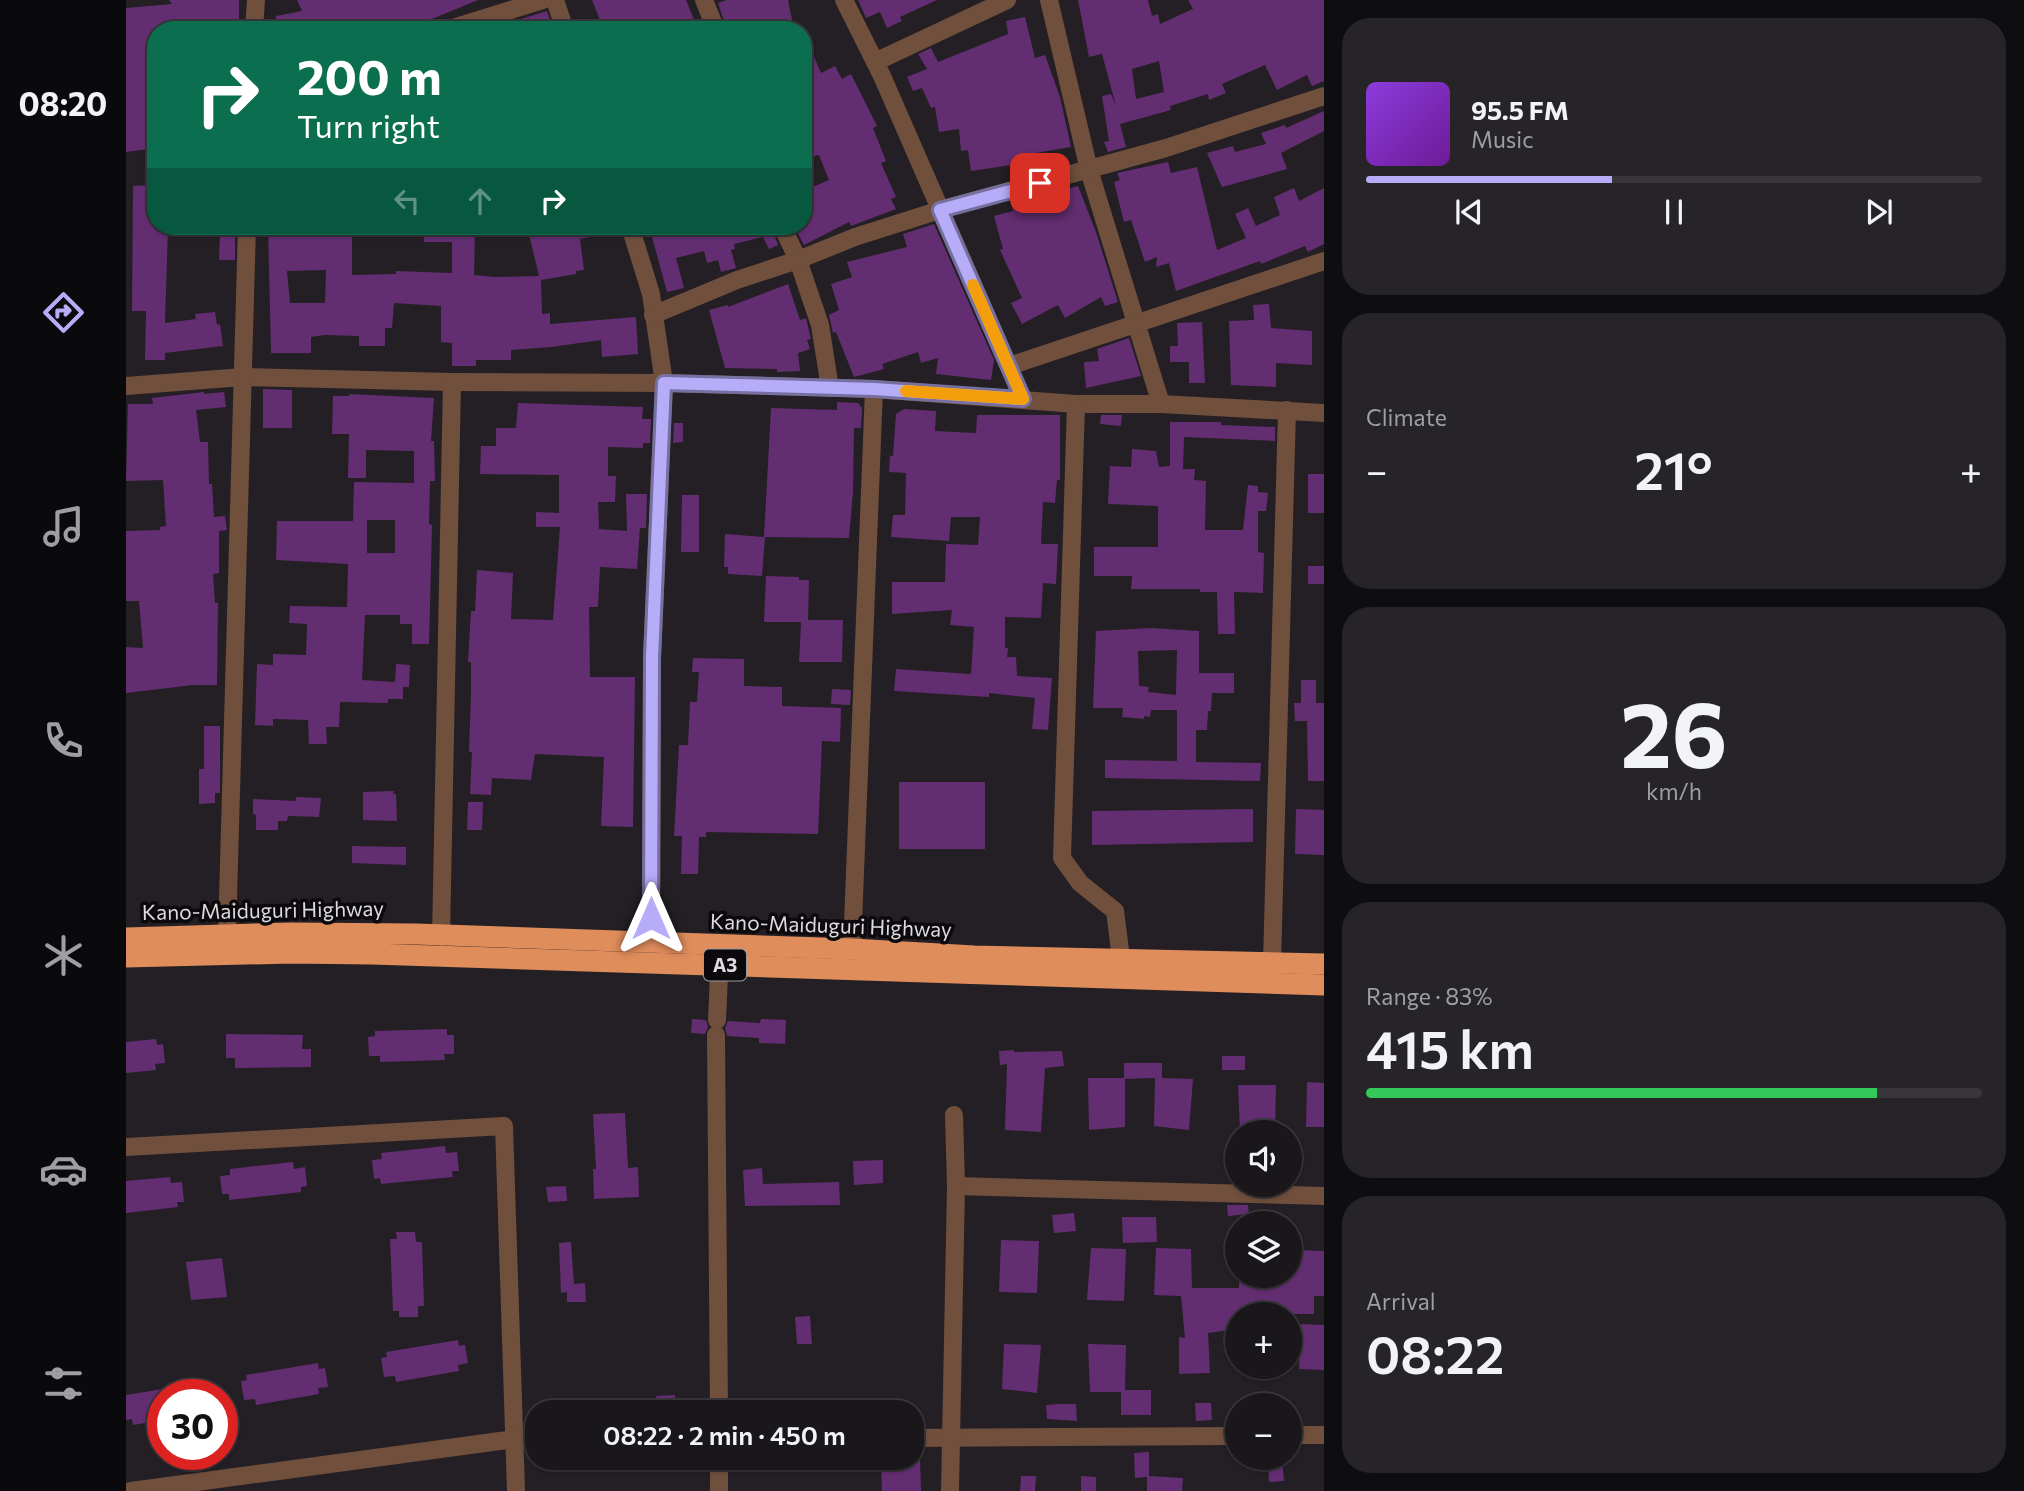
<!DOCTYPE html>
<html lang="en">
<head>
<meta charset="utf-8">
<style>
	body { margin:0; font-family:Commissioner,sans-serif; background:#272428; color:#f1f3f6; height:100vh; display:flex; flex-direction:column; font-size:26px; white-space:nowrap }
	* { box-sizing:border-box; margin:0 }
	p { font-size:23px; color:#9f9fa3 }
	.icon { flex:none; width:38px; height:38px; fill:none; stroke:currentColor; stroke-width:2; stroke-linecap:round; stroke-linejoin:round }
	.map { position:relative; flex:1; overflow:hidden }
	.panel { display:flex; flex-direction:column; gap:18px; padding:18px; background:#0e0d0f; width:700px }
	.panel>* { flex:none }
	.guide { position:absolute; left:21px; top:21px; width:665px; height:214px; border-radius:28px; box-shadow:0 2px 5px #0004,0 0 0 2px #38363a; background:#0b6e4f; color:#fff; overflow:hidden }
	.tools { position:absolute; left:1099px; top:1120px; display:grid; gap:14px }
	.tools a { display:grid; place-items:center; width:77px; height:77px; border-radius:50%; background:#1a171b; box-shadow:0 2px 5px #0004,0 0 0 2px #38363a; font-size:35px }
	.speed { position:absolute; left:21px; top:1379px; display:flex; gap:14px; font-size:35px; font-weight:700; text-align:center }
	.speed>* { display:grid; place-content:center; width:91px; height:91px; border-radius:50%; background:#1a171b; box-shadow:0 2px 5px #0004,0 0 0 2px #38363a; line-height:1 }
	.speed .limit { border:10px solid #d22; background:#fff; color:#111 }
	.pin { position:absolute; display:grid; place-items:center; width:60px; height:60px; color:#fff; margin:-30px; border-radius:14px; box-shadow:0 4px 10px #0006 }
	.me { position:absolute; width:77px; margin:-38px; rotate:0deg; stroke-linejoin:round; filter:drop-shadow(0 0 5px #0008) }
	.turn { display:flex; align-items:center; gap:24px; height:147px; padding:0 35px; font-size:32px }
	.turn .icon { width:91px; height:91px; stroke-width:2.5 }
	.turn b { display:block; font-size:49px; line-height:60px }
	.lanes { display:flex; align-items:center; height:66px; padding:0 35px; background:#0003; justify-content:center; gap:35px; direction:ltr }
	.lanes .off { opacity:.35 }
	.big { font-size:52px; font-weight:600; line-height:1.1 }
	.panel .widget { flex:1; display:flex; flex-direction:column; justify-content:center; gap:10px; min-width:0; padding:0 24px; border-radius:28px; background:#272428 }
	.panel .dial { align-items:center; gap:0 }
	.dial b { font-size:91px; line-height:1 }
	.song { display:flex; align-items:center; gap:21px }
	.cover { width:84px; height:84px; border-radius:10px; background:linear-gradient(135deg,hsl(270 70% 55%),hsl(280 70% 35%)) }
	.played { height:7px; border-radius:4px; background:linear-gradient(90deg,#b6acf8 40%,#38363a 40%) }
	.keys { display:flex; justify-content:space-around; direction:ltr }
	.heat { display:flex; justify-content:space-between; align-items:center; font-size:38px; direction:ltr }
	.charge { height:10px; border-radius:5px; background:linear-gradient(90deg,#34c759 83%,#38363a 0) }
	.trip { position:absolute; left:399px; top:1400px; width:399px; height:70px; border-radius:28px; background:#1a171b; box-shadow:0 2px 5px #0004,0 0 0 2px #38363a; font-weight:600; line-height:70px; text-align:center }
	main { display:flex; flex:1; min-height:0 }
	.menu { display:flex; flex-direction:column; width:126px; justify-content:space-around; align-items:center; background:#0a090b; color:#9f9fa3 }
	.menu .icon { width:49px; height:49px }
	.menu .current { color:#b6acf8 }
	.menu b { font-size:32px; color:#f1f3f6 }
	.map>svg:first-child { display:block }
</style>
</head>
<body>
<main>
<nav class="menu">
<b>08:20</b>
<svg class="icon current" aria-label="directions" viewBox="0 0 24 24"><path d="M12 3l9 9-9 9-9-9zM9 14v-3h6M13 9l2 2-2 2"/></svg>
<svg class="icon" aria-label="music" viewBox="0 0 24 24"><path d="M9 18V5l10-2v13"/><circle cx="6" cy="18" r="3"/><circle cx="16" cy="16" r="3"/></svg>
<svg class="icon" aria-label="phone" viewBox="0 0 24 24"><path d="M5 4h4l2 5-3 2q2 4 5 5l2-3 5 2v4C11 20 4 13 5 4z"/></svg>
<svg class="icon" aria-label="climate" viewBox="0 0 24 24"><path d="M12 3v18M4 7l16 10M4 17L20 7"/></svg>
<svg class="icon" aria-label="car" viewBox="0 0 24 24"><path d="M5 17H2v-5l4-1 3-4h7l3 4 3 1v5h-3M9 17h6M6 11h13"/><circle cx="7" cy="17" r="2"/><circle cx="17" cy="17" r="2"/></svg>
<svg class="icon" aria-label="filters" viewBox="0 0 24 24"><path d="M4 7h16M4 17h16"/><circle cx="9" cy="7" r="2"/><circle cx="15" cy="17" r="2"/></svg>
</nav>
<div class="map">
<svg width="1198" height="1491" viewBox="0 0 1198 1491">
	<rect width="100%" height="100%" fill="#231f24"/>
	<g fill="#632e71" fill-rule="evenodd">
		<polygon points="43,0 113,0 113,30 75,30 75,24 30,30 30,148 0,152 0,8 46,4"/>
		<polygon points="171,0 352,0 284,28 283,21 273,25 271,20 251,30 246,19 226,30 151,30 150,16 176,11"/>
		<polygon points="466,0 560,0 568,20 538,30 478,30"/>
		<polygon points="601,0 662,0 668,30 601,30 592,3"/>
		<polygon points="732,0 811,0 774,17 776,21 761,28 754,12 740,18"/>
		<path d="M952,0H1022L1026,16L1032,14L1034,24L1067,9L1062,0H1198V81L1186,86L1181,75L1151,90L1139,65L1096,84L1100,93L1083,100L1082,94L1044,106L1045,110L994,124L1000,147L982,152L978,142L983,141L976,96L985,94L990,106L976,54L963,57ZM1033,61L1038,92L1010,99L1006,69Z"/>
		<polygon points="421,11 427,30 386,30 385,22"/>
		<polygon points="899,17 909,58 919,55 934,97 945,147 910,153 911,161 845,171 842,150 835,151 833,129 813,132 809,107 805,108 796,88 787,91 781,77 801,69 792,54 805,48 812,62 882,34 880,21"/>
		<polygon points="677,31 695,73 709,66 716,79 725,74 751,126 747,128 760,161 755,163 770,197 765,199 770,209 725,226 723,222 678,245 668,226 677,226 677,191 703,180 693,155 677,158 677,141 685,139 677,118"/>
		<polygon points="1198,111 1198,131 1155,153 1161,169 1096,187 1081,153 1107,146 1109,152 1140,144 1135,133 1159,125 1160,128"/>
		<polygon points="1042,162 1045,173 1071,167 1091,250 1120,238 1109,214 1122,208 1130,226 1154,215 1148,197 1168,188 1173,201 1198,188 1198,244 1182,252 1179,246 1135,264 1134,261 1050,291 1043,263 1030,267 1031,257 1019,262 1005,220 998,222 988,182 994,180 991,173"/>
		<polygon points="30,185 30,226 42,226 39,323 70,319 69,314 89,312 91,325 94,324 97,346 39,353 39,360 19,360 20,311 6,311 7,186"/>
		<polygon points="952,186 970,232 992,302 979,306 975,297 939,318 932,305 896,324 885,303 896,298 874,250 877,249 868,216 887,211 885,204"/>
		<polygon points="808,224 868,360 865,380 810,374 812,358 795,363 792,352 756,364 758,369 728,377 710,332 707,333 703,315 713,310 705,284 726,277 721,262 781,247 777,234"/>
		<path d="M142,226H226V275L270,274V271L326,273V242H298V226L349,228L348,275L369,277L413,276L401,226H482L483,233L454,239L458,270L450,271V274L415,280L416,314L424,313V324L510,317L512,354L476,357L475,340L425,347L385,350V360H350V366H326V343L315,342V306L268,303L266,328H259V346H233V336L199,335L185,337V353H145ZM200,270L199,303H164L161,271Z"/>
		<polygon points="523,226 645,226 652,245 643,249 637,237 608,244 609,249 605,250 610,268 595,272 592,260 581,263 578,251 550,258 558,288 541,292"/>
		<polygon points="94,233 109,234 109,260 93,260"/>
		<polygon points="662,284 674,320 680,318 685,339 681,340 684,349 672,353 674,371 651,372 651,369 599,368 583,310 602,305 602,307"/>
		<polygon points="1143,304 1145,328 1186,331 1186,365 1150,363 1150,387 1105,385 1103,321 1128,320 1127,305"/>
		<polygon points="1076,322 1079,383 1063,383 1063,362 1044,362 1044,346 1052,346 1051,323"/>
		<polygon points="1003,338 1015,376 960,388 958,362 973,361 971,349"/>
		<polygon points="137,389 166,390 166,428 137,428"/>
		<polygon points="78,392 78,394 98,392 100,407 70,410 74,442 82,442 83,484 86,484 88,517 99,516 101,530 93,531 93,573 87,574 89,603 92,603 91,685 67,685 0,693 0,647 17,648 13,601 0,601 0,531 34,530 34,527 40,526 37,480 0,481 2,404 27,404 26,398"/>
		<path d="M223,394L308,398L305,441H308L309,481H304L303,524L306,525L303,644H286V624H274V615H239L236,680L269,682L270,664L284,665L283,687H277V699H262V703L214,702L213,727H200L201,744H183L182,720L147,719V726L129,725L131,664L147,665V654L180,655L181,624L163,623L164,606L221,607L222,564L150,560L151,521H227L228,482L288,483V451L240,450V478H222L223,434H206L207,396H223ZM241,520H269V553H241Z"/>
		<polygon points="711,402 732,403 736,408 735,428 728,428 727,492 723,538 639,537 636,576 602,574 602,567 598,567 599,534 638,537 645,408 711,410"/>
		<polygon points="392,403 517,407 516,419 525,419 524,443 517,443 517,448 482,447 482,476 490,476 489,502 472,502 473,529 501,531 500,494 521,494 520,528 514,528 511,569 474,567 472,607 463,607 464,677 509,677 507,827 475,826 478,757 409,754 405,780 366,778 365,795 344,794 346,752 343,752 345,694 345,662 342,662 345,611 349,611 351,570 387,573 385,619 427,620 434,527 410,527 410,512 433,513 433,475 354,474 355,446 370,446 370,428 390,428"/>
		<polygon points="778,409 810,411 809,431 850,433 851,415 934,415 934,480 931,480 929,503 917,502 915,544 932,544 930,584 917,583 915,618 879,617 879,648 882,648 881,657 890,657 891,676 926,678 922,730 906,729 909,698 863,693 863,697 768,691 770,669 845,674 848,627 824,625 826,610 766,614 766,582 819,582 820,544 852,545 854,517 825,517 823,541 765,537 767,515 779,515 780,473 763,472 764,456 767,456 770,414"/>
		<polygon points="975,415 996,415 995,426 974,424"/>
		<polygon points="1044,422 1095,422 1095,425 1149,427 1149,441 1058,437 1057,469 1069,469 1068,480 1080,481 1079,530 1117,530 1122,485 1132,486 1132,492 1142,493 1140,511 1132,511 1132,552 1138,553 1137,593 1108,592 1109,634 1092,634 1091,592 1074,592 1074,589 1005,589 1006,576 968,576 968,547 1032,547 1032,506 982,504 984,466 1005,467 1006,449 1030,451 1033,467 1044,466"/>
		<polygon points="548,423 557,423 557,442 547,443"/>
		<rect x="1182" y="474" width="16" height="39"/>
		<polygon points="556,495 573,495 573,552 555,552"/>
		<rect x="1182" y="566" width="16" height="18"/>
		<polygon points="640,576 673,577 673,580 683,580 682,620 717,620 716,662 673,662 675,622 638,622"/>
		<path d="M1025,628L1073,631V673H1108V693H1086L1085,711H1082L1081,730H1070V762L1135,763L1134,781L979,778V760L1051,761V710H1025L1024,717L1018,716V719L996,717L997,708H967L970,631ZM1051,650L1050,695L1022,692L1023,687L1013,686L1012,651Z"/>
		<polygon points="567,658 618,659 618,686 656,687 656,706 715,708 714,742 696,741 692,834 580,832 580,837 573,837 572,874 555,874 556,836 548,836 553,745 562,745 564,702 571,702 573,672 566,672"/>
		<polygon points="1175,680 1190,680 1190,703 1198,703 1198,781 1182,781 1181,721 1169,721 1168,703 1175,703"/>
		<polygon points="706,689 725,690 724,705 705,704"/>
		<polygon points="78,726 94,726 94,793 89,793 89,803 73,804 73,769 78,769"/>
		<rect x="773" y="782" width="86" height="67"/>
		<polygon points="268,791 267,794 270,794 271,821 237,820 237,792"/>
		<polygon points="170,797 195,798 193,817 162,816 161,821 152,821 152,830 130,830 130,815 127,814 127,799 170,801"/>
		<polygon points="342,802 357,802 356,830 341,830"/>
		<polygon points="1127,809 1127,842 966,845 966,811"/>
		<polygon points="1170,809 1198,810 1198,855 1169,854"/>
		<polygon points="226,846 280,847 280,865 226,863"/>
		<polygon points="566,1019 580,1020 582,1027 579,1034 565,1033"/>
		<polygon points="635,1019 660,1020 659,1044 633,1043 633,1038 601,1036 599,1028 602,1021 634,1023"/>
		<polygon points="321,1029 321,1035 328,1035 328,1054 318,1054 319,1060 254,1062 254,1056 243,1056 242,1037 249,1036 249,1031"/>
		<polygon points="100,1034 177,1035 176,1049 185,1049 185,1067 109,1068 109,1058 100,1058"/>
		<polygon points="30,1039 31,1045 37,1044 39,1063 29,1064 30,1070 0,1073 0,1042"/>
		<polygon points="888,1050 888,1052 936,1051 938,1066 919,1068 915,1132 879,1130 881,1064 874,1065 873,1051"/>
		<rect x="1096" y="1056" width="23" height="14"/>
		<polygon points="998,1063 1036,1063 1036,1078 1067,1079 1063,1130 1028,1126 1029,1078 999,1079 999,1127 963,1130 962,1078 998,1078"/>
		<polygon points="1181,1082 1198,1083 1198,1127 1180,1127"/>
		<polygon points="1112,1085 1150,1085 1149,1130 1114,1132"/>
		<polygon points="499,1113 502,1168 512,1167 513,1197 468,1199 467,1169 470,1169 467,1114"/>
		<polygon points="319,1146 320,1153 331,1152 333,1171 326,1171 327,1177 255,1184 254,1178 248,1179 246,1160 256,1159 255,1153"/>
		<polygon points="757,1160 757,1183 728,1185 727,1161"/>
		<polygon points="167,1162 168,1169 179,1167 181,1186 175,1187 175,1192 103,1200 103,1194 96,1194 94,1176 104,1175 104,1169"/>
		<polygon points="636,1168 637,1184 713,1182 714,1205 619,1206 617,1170"/>
		<polygon points="44,1177 45,1183 56,1182 58,1202 51,1202 52,1207 0,1213 0,1181"/>
		<polygon points="440,1186 441,1201 422,1202 420,1187"/>
		<polygon points="1101,1205 1122,1205 1123,1214 1102,1216"/>
		<polygon points="948,1213 950,1231 928,1233 926,1215"/>
		<polygon points="996,1217 1030,1217 1031,1242 997,1243"/>
		<polygon points="270,1232 289,1232 290,1242 296,1242 298,1306 292,1306 292,1317 273,1317 273,1311 267,1311 264,1239 271,1239"/>
		<polygon points="875,1240 913,1241 911,1293 873,1292"/>
		<polygon points="445,1242 448,1284 459,1283 460,1302 441,1302 441,1292 435,1293 433,1243"/>
		<polygon points="965,1248 1000,1249 998,1301 961,1300"/>
		<polygon points="1030,1248 1065,1249 1066,1288 1113,1288 1113,1276 1168,1276 1167,1250 1198,1251 1198,1296 1188,1296 1188,1314 1111,1314 1111,1329 1082,1333 1084,1373 1053,1374 1053,1337 1059,1338 1055,1296 1028,1295"/>
		<polygon points="96,1258 101,1297 65,1300 60,1262"/>
		<polygon points="684,1316 686,1344 671,1344 669,1317"/>
		<polygon points="1175,1324 1198,1325 1198,1370 1173,1369"/>
		<polygon points="332,1340 333,1346 339,1345 342,1363 332,1365 333,1371 270,1382 269,1376 258,1377 255,1358 261,1357 260,1352"/>
		<polygon points="878,1344 915,1345 911,1393 876,1389"/>
		<polygon points="962,1344 1000,1345 999,1390 1025,1390 1025,1415 995,1415 995,1392 964,1392"/>
		<polygon points="192,1363 193,1369 199,1368 202,1387 192,1388 193,1394 130,1405 129,1399 118,1400 115,1381 121,1380 120,1375"/>
		<polygon points="37,1389 37,1420 7,1425 6,1419 0,1420 0,1395"/>
		<polygon points="549,1395 550,1412 532,1412 530,1396"/>
		<polygon points="1069,1403 1085,1403 1086,1420 1070,1421"/>
		<polygon points="934,1404 950,1404 951,1421 921,1419 920,1405"/>
		<polygon points="1023,1452 1023,1476 1057,1478 1056,1491 1021,1491 1021,1477 1009,1478 1008,1453"/>
		<polygon points="1142,1458 1156,1458 1158,1481 1143,1482"/>
		<polygon points="794,1459 795,1491 756,1491 755,1460"/>
		<polygon points="895,1476 910,1476 909,1491 894,1491"/>
		<polygon points="955,1476 970,1477 970,1491 955,1491"/>
	</g>
	<g fill="none" stroke-linecap="round" stroke-linejoin="round">
		<g stroke="#704f3c" stroke-width="18">
			<polyline points="429,0 439,30"/>
			<polyline points="578,0 590,30"/>
			<polyline points="718,0 756,76 897,399"/>
			<polyline points="923,0 963,170 1035,404"/>
			<polyline points="128,30 130,0"/>
			<polyline points="320,30 417,0"/>
			<polyline points="749,62 881,0"/>
			<polyline points="504,226 525,294 538,383 526,658 525,943"/>
			<polyline points="656,226 672,260 694,325 704,388"/>
			<polyline points="527,315 611,280 672,260 729,237 814,210 1040,148 1198,96"/>
			<polyline points="883,366 1198,261"/>
			<polyline points="0,386 117,377 326,382 538,383 748,389 950,404 1035,404 1198,413"/>
			<polyline points="950,404 936,858 954,883 989,911 995,958"/>
			<polyline points="101,934 121,226"/>
			<polyline points="315,937 326,382"/>
			<polyline points="726,949 748,389"/>
			<polyline points="1146,963 1161,410"/>
			<polyline points="591,1020 594,953"/>
			<polyline points="590,1035 593,1412"/>
			<polyline points="0,1147 378,1126 390,1491"/>
			<polyline points="830,1186 1198,1196"/>
			<polyline points="1164,1435 1198,1435"/>
			<polyline points="786,1438 1111,1436"/>
			<polyline points="5,1491 388,1439 411,1438"/>
			<polyline points="593,1491 593,1458"/>
			<polyline points="824,1491 830,1186 828,1115"/>
		</g>
		<g stroke="#e08d5c" stroke-width="21">
			<polyline points="0,938 164,933 290,934 726,949 848,956 1198,964"/>
			<polyline points="0,957 164,953 246,954 1198,985"/>
		</g>
	</g>
	<g fill="none" stroke-linecap="round" stroke-linejoin="round">
		<g stroke="#7670a1" stroke-width="18">
			<polyline id="route" points="525,918 526,658 538,383 748,389 897,399 814,210 914,183"/>
		</g>
		<use href="#route" stroke="#b6acf8" stroke-width="12"/>
		<polyline stroke="#f59e0b" stroke-width="12" points="780,391 897,399 847,285"/>
	</g>
	<g text-anchor="middle" stroke-width="7" stroke-linejoin="round" paint-order="stroke">
		<rect fill="#0b090c" stroke="#9d9b9e" stroke-width="2" x="578" y="949.5" width="42" height="31" rx="5"/>
		<g font-size="19" font-weight="bold" fill="#dcdadd">
			<text x="599" y="972">A3</text>
		</g>
		<g font-size="21" fill="#dcdadd" stroke="#0b090c">
			<text transform="translate(137 911) rotate(-1)" y="7">Kano-Maiduguri Highway</text>
			<text transform="translate(705 926) rotate(2)" y="7">Kano-Maiduguri Highway</text>
		</g>
	</g>
</svg>
<div class="tools">
<a><svg class="icon" aria-label="sound" viewBox="0 0 24 24"><path d="M4 9h4l5-4v14l-5-4H4zM17 9q2 3 0 6"/></svg></a>
<a><svg class="icon" aria-label="layers" viewBox="0 0 24 24"><path d="M12 4l9 5-9 5-9-5zM3 14l9 5 9-5"/></svg></a>
<a>+</a>
<a>−</a>
</div>
<div class="speed"><div class="limit">30</div></div>
<div class="pin" style="left:914px;top:183px;background:#d93025"><svg class="icon" aria-label="arrive" viewBox="0 0 24 24"><path d="M6 21V4h12l-3 4 3 4H6"/></svg></div>
<svg class="me" style="left:525px;top:918px" viewBox="-20 -20 40 40"><path d="M0-17L14 15 0 8-14 15z" fill="#b6acf8" stroke="#fff" stroke-width="4"/></svg>
<div class="trip">08:22 · 2 min · 450 m</div>
<div class="guide">
<div class="turn"><svg class="icon" aria-label="right" viewBox="0 0 24 24"><path d="M7 20v-9h11M14 6l5 5-5 5"/></svg><div><b>200 m</b>Turn right</div></div>
<div class="lanes"><svg class="icon off" aria-label="left" viewBox="0 0 24 24"><path d="M17 20v-9H6M10 6l-5 5 5 5"/></svg><svg class="icon off" aria-label="ahead" viewBox="0 0 24 24"><path d="M12 20V5M6 11l6-6 6 6"/></svg><svg class="icon" aria-label="right" viewBox="0 0 24 24"><path d="M7 20v-9h11M14 6l5 5-5 5"/></svg></div>
</div>
</div>
<section class="panel">
<div class="widget">
<div class="song"><i class="cover"></i><div><b>95.5 FM</b><p>Music</p></div></div>
<div class="played"></div>
<div class="keys"><svg class="icon" aria-label="previous" viewBox="0 0 24 24"><path d="M18 5L8 12l10 7zM5 5v14"/></svg><svg class="icon" aria-label="pause" viewBox="0 0 24 24"><path d="M8 5v14M16 5v14"/></svg><svg class="icon" aria-label="next" viewBox="0 0 24 24"><path d="M6 5l10 7-10 7zM19 5v14"/></svg></div>
</div>
<div class="widget"><p>Climate</p>
<div class="heat"><a>−</a><b class="big">21°</b><a>+</a></div>
</div>
<div class="widget dial"><b>26</b><p>km/h</p></div>
<div class="widget"><p>Range · 83%</p><b class="big">415 km</b><div class="charge"></div></div>
<div class="widget"><p>Arrival</p><b class="big">08:22</b></div>
</section>
</main>
</body>
</html>
